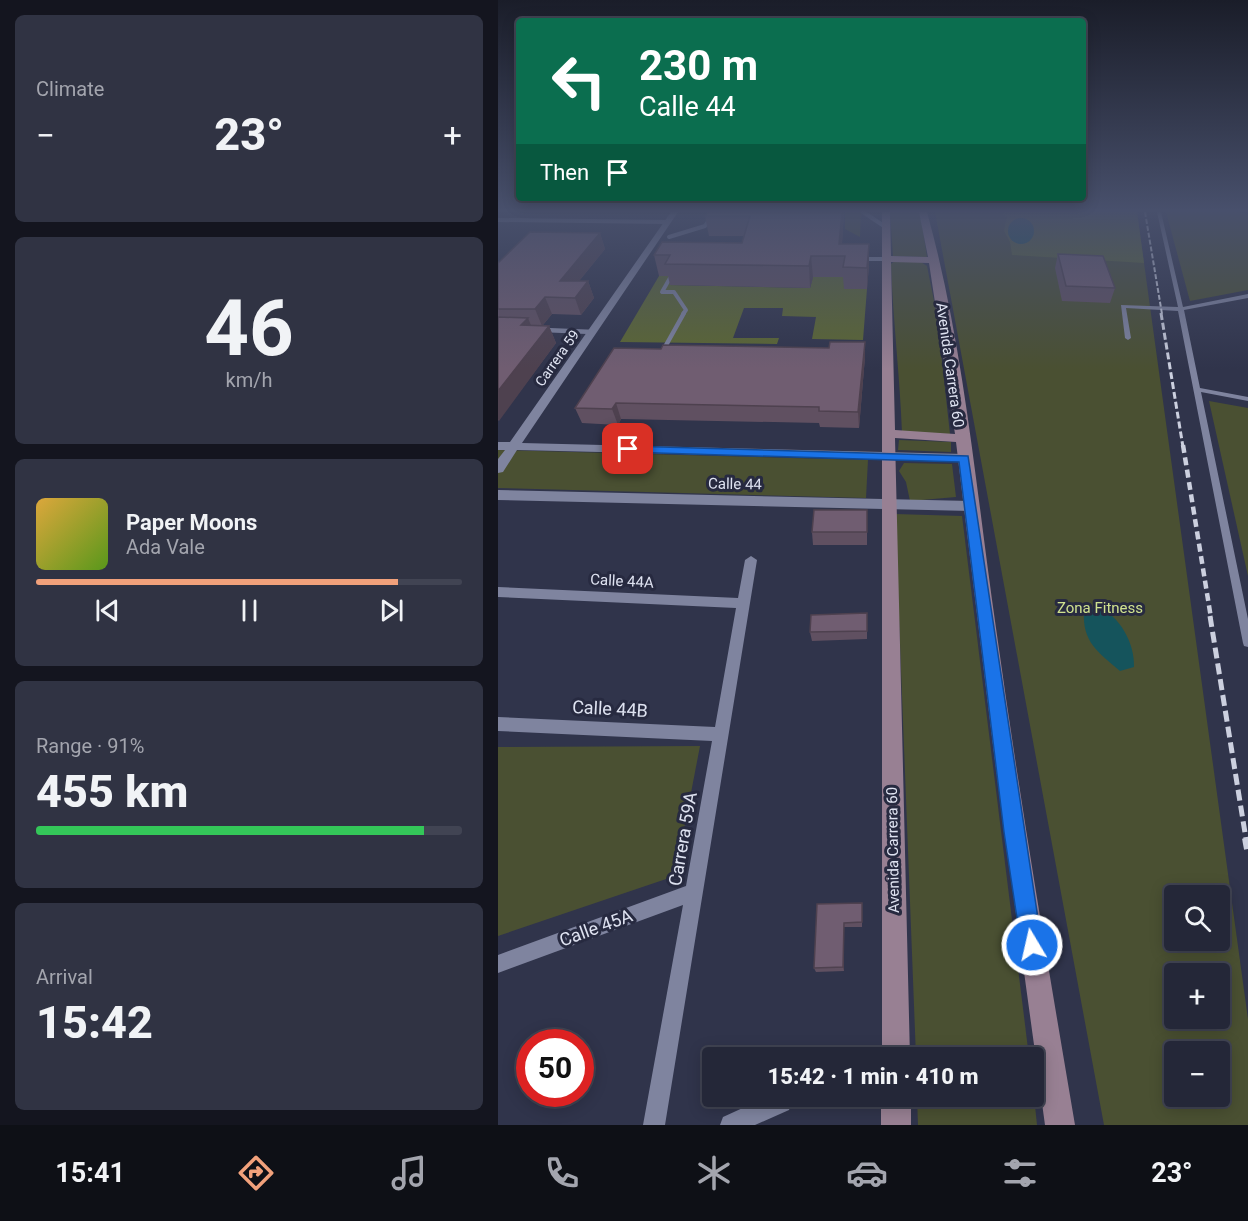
<!DOCTYPE html>
<html lang="en">
<head>
<meta charset="utf-8">
<style>
	body { margin:0; font-family:Roboto,sans-serif; background:#303343; color:#f1f3f6; height:100vh; display:flex; flex-direction:column; font-size:22px; white-space:nowrap }
	* { box-sizing:border-box; margin:0 }
	p { font-size:20px; color:#a3a5ae }
	.icon { flex:none; width:33px; height:33px; fill:none; stroke:currentColor; stroke-width:2; stroke-linecap:round; stroke-linejoin:round }
	.map { position:relative; flex:1; overflow:hidden }
	.drawer { display:flex; flex-direction:column; gap:15px; padding:15px; background:#14151f; width:498px }
	.drawer>* { flex:none }
	.guide { position:absolute; left:18px; top:18px; width:570px; height:183px; border-radius:6px; box-shadow:0 3px 15px #0003,0 0 0 2px #414453; background:#0b6e4f; color:#fff; overflow:hidden }
	.buttons { position:absolute; left:666px; top:885px; display:grid; gap:12px }
	.buttons a { display:grid; place-items:center; width:66px; height:66px; border-radius:6px; background:#242738; box-shadow:0 3px 15px #0003,0 0 0 2px #414453; font-size:30px }
	.speed { position:absolute; left:18px; top:1029px; display:flex; gap:12px; font-size:30px; font-weight:700; text-align:center }
	.speed>* { display:grid; place-content:center; width:78px; height:78px; border-radius:50%; background:#242738; box-shadow:0 3px 15px #0003,0 0 0 2px #414453; line-height:1 }
	.speed .limit { border:9px solid #d22; background:#fff; color:#111 }
	.pin { position:absolute; display:grid; place-items:center; width:51px; height:51px; color:#fff; margin:-26px; border-radius:12px; box-shadow:0 3px 9px #0006 }
	.me { position:absolute; width:66px; margin:-33px; rotate:351deg; stroke-linejoin:round; filter:drop-shadow(0 0 4px #0008) }
	.turn { display:flex; align-items:center; gap:21px; height:126px; padding:0 24px; font-size:27px }
	.turn .icon { width:78px; height:78px; stroke-width:2.5 }
	.turn b { display:block; font-size:42px; line-height:51px }
	.then { display:flex; align-items:center; height:57px; padding:0 24px; background:#0003; gap:12px; font-size:22px }
	.big { font-size:45px; font-weight:800; line-height:1.1 }
	.drawer .widget { flex:1; display:flex; flex-direction:column; justify-content:center; gap:9px; min-width:0; padding:0 21px; border-radius:9px; background:#303343 }
	.drawer .dial { align-items:center; gap:0 }
	.dial b { font-size:78px; line-height:1 }
	.song { display:flex; align-items:center; gap:18px }
	.cover { width:72px; height:72px; border-radius:9px; background:linear-gradient(135deg,hsl(40 70% 55%),hsl(90 70% 35%)) }
	.played { height:6px; border-radius:3px; background:linear-gradient(90deg,#f1a17b 85%,#414453 85%) }
	.keys { display:flex; justify-content:space-around; direction:ltr }
	.heat { display:flex; justify-content:space-between; align-items:center; font-size:33px; direction:ltr }
	.charge { height:9px; border-radius:4px; background:linear-gradient(90deg,#34c759 91%,#414453 0) }
	.trip { position:absolute; left:204px; top:1047px; width:342px; height:60px; border-radius:6px; background:#242738; box-shadow:0 3px 15px #0003,0 0 0 2px #414453; font-weight:800; line-height:60px; text-align:center }
	.dock { display:flex; height:96px; justify-content:space-around; align-items:center; background:#0e1016; color:#a3a5ae }
	.dock .icon { width:42px; height:42px }
	.dock .selected { color:#f1a17b }
	.dock b { font-size:27px; color:#f1f3f6 }
	main { display:flex; flex:1; min-height:0 }
	.map>svg:first-child { display:block }
</style>
</head>
<body>
<main>
<section class="drawer">
<div class="widget"><p>Climate</p>
<div class="heat"><a>−</a><b class="big">23°</b><a>+</a></div>
</div>
<div class="widget dial"><b>46</b><p>km/h</p></div>
<div class="widget">
<div class="song"><i class="cover"></i><div><b>Paper Moons</b><p>Ada Vale</p></div></div>
<div class="played"></div>
<div class="keys"><svg class="icon" aria-label="previous" viewBox="0 0 24 24"><path d="M18 5L8 12l10 7zM5 5v14"/></svg><svg class="icon" aria-label="pause" viewBox="0 0 24 24"><path d="M8 5v14M16 5v14"/></svg><svg class="icon" aria-label="next" viewBox="0 0 24 24"><path d="M6 5l10 7-10 7zM19 5v14"/></svg></div>
</div>
<div class="widget"><p>Range · 91%</p><b class="big">455 km</b><div class="charge"></div></div>
<div class="widget"><p>Arrival</p><b class="big">15:42</b></div>
</section>
<div class="map">
<svg width="750" height="1125" viewBox="0 0 750 1125">
	<rect width="100%" height="100%" fill="#30344b"/>
	<g fill="#4a5032" fill-rule="evenodd">
		<polygon points="347,212 363,212 362,237 347,229"/>
		<polygon points="392,212 422,212 429,257 395,256"/>
		<path d="M437,212H639L750,1019V1125H606ZM676,896H722V940H676ZM676,974H722V1018H676ZM676,1052H722V1096H676Z"/>
		<polygon points="668,212 742,212 750,215 750,290 692,301"/>
		<path d="M397,261L423,262L429,266L439,316L452,434L404,433C402,377 395,321 393,264Z"/>
		<polygon points="711,401 750,408 750,576"/>
		<polygon points="401,440 453,442 453,452 400,450"/>
		<polygon points="0,450 370,460 368,498 0,488"/>
		<polygon points="406,463 454,464 458,497 412,501 408,482 401,471"/>
		<polygon points="397,514 464,516 531,1057 418,1057"/>
		<polygon points="202,746 177,876 0,936 0,747"/>
		<polygon points="536,1096 539,1125 420,1125 419,1097"/>
	</g>
	<g fill="#5c6731">
		<polygon points="508,212 639,212 646,263 514,255 512,242 506,231 509,217 504,214"/>
		<polygon points="161,276 176,276 172,285 312,288 315,277 347,277 346,289 369,289 365,340 314,339 318,317 284,316 285,308 246,308 235,338 281,338 279,344 122,342"/>
	</g>
	<g fill="#15545c">
		<circle cx="523" cy="231" r="13"/>
		<path d="M599,607C622,615 637,644 636,667L622,671C600,652 584,642 586,611Z"/>
	</g>
	<g fill="none" stroke-linecap="round" stroke-linejoin="round">
		<g stroke="#7f849f" stroke-width="4">
			<polyline points="365,212 389,228"/>
			<polyline points="171,237 207,226 216,212"/>
			<polyline points="366,259 389,259"/>
			<polyline points="172,278 164,292 176,292 188,310 185,314"/>
		</g>
		<g stroke="#7f849f" stroke-width="4.5">
			<polyline points="46,330 95,332"/>
			<polyline points="167,347 186,313"/>
		</g>
		<polygon fill="#7f849f" fill-rule="evenodd" points="659,212 663,212 685,307 750,294 750,298 686,310 702,388 750,397 750,401 703,392 750,619 750,647 746,646 745,643 680,311 628,308 633,338 630,340 627,338 623,305 680,307"/>
		<g fill="#7f849f" fill-rule="evenodd">
			<polygon points="0,218 169,220 172,222 169,224 0,222"/>
			<polygon points="253,556 259,560 167,1125 145,1125 185,905 0,973 0,955 188,886 214,741 0,731 0,717 217,727 238,608 0,597 0,587 240,598 247,560"/>
			<polygon points="271,1096 291,1096 294,1102 291,1110 257,1125 222,1125 225,1117"/>
		</g>
		<g fill="#7f849f" fill-rule="evenodd">
			<polygon points="173,212 180,212 24,443 466,454 471,455 471,461 19,450 5,472 0,473 0,459 7,450 0,450 0,442 12,442"/>
			<polygon points="0,490 473,501 480,506 473,511 0,500"/>
		</g>
		<g fill="#988093" fill-rule="evenodd">
			<path d="M384,212H392L393,256L430,257L421,212H429C466,345 478,490 498,628C521,794 549,960 577,1125H547L496,753L458,442L397,438L412,1058H384ZM393,262L431,263L457,434L397,430Z"/>
			<rect x="383" y="1096" width="30" height="29"/>
		</g>
		<polyline stroke="#ccd0df" stroke-width="2" stroke-dasharray="5 2" stroke-linecap="butt" points="647,212 664,314"/>
		<polyline stroke="#ccd0df" stroke-width="3" stroke-dasharray="7 3" stroke-linecap="butt" points="663,313 685,447"/>
		<polyline stroke="#ccd0df" stroke-width="4.5" stroke-dasharray="8 4.5" stroke-linecap="butt" points="685,445 713,618"/>
		<polyline stroke="#ccd0df" stroke-width="5" stroke-dasharray="11 5" stroke-linecap="butt" points="712,616 748,839"/>
		<polyline stroke="#ccd0df" stroke-width="8" stroke-dasharray="14 8" stroke-linecap="butt" points="748,838 750,849"/>
	</g>
	<g fill="#605061">
		<polygon points="346,212 344,244 371,265 369,289 346,289 345,277 315,277 312,288 172,285 170,276 161,276 156,255 244,243 246,236 211,236 207,216"/>
		<polygon points="102,233 107,249 81,281 90,281 96,298 83,315 54,314 45,325 51,326 58,343 0,421 0,263"/>
		<polygon points="560,254 617,288 612,303 564,301 557,268"/>
		<polygon points="367,342 367,357 361,428 322,427 321,423 123,419 120,425 84,423 77,408 163,349 331,348"/>
		<polygon points="369,510 369,545 315,545 314,532"/>
		<polygon points="369,613 369,639 314,641 312,632"/>
		<polygon points="364,903 364,927 346,927 346,971 318,972 316,968 319,904"/>
	</g>
	<g fill="#4e414f">
		<polygon points="344,212 346,212 343,256 341,244"/>
		<polygon points="102,233 107,249 68,297 62,281"/>
		<polygon points="371,244 371,265 369,289 369,268"/>
		<polygon points="313,256 315,277 312,288 311,266"/>
		<polygon points="90,281 96,298 83,315 77,298"/>
		<polygon points="47,297 54,314 44,326 37,309"/>
		<polygon points="30,318 37,335 23,325"/>
		<polygon points="51,326 58,343 1,421 0,419 0,391"/>
		<polygon points="367,342 367,357 361,428 360,412"/>
		<polygon points="118,403 123,419 120,425 114,409"/>
		<polygon points="346,923 346,971 345,967"/>
	</g>
	<g fill="#705d71" stroke="#4e414f" stroke-width="1.5">
		<polygon points="210,212 344,212 341,244 371,244 369,268 345,267 347,256 313,256 311,266 167,264 172,255 156,255 164,242 244,243 252,216 207,216"/>
		<polygon points="32,232 102,233 62,281 90,281 77,298 47,297 37,309 0,309 0,263"/>
		<polygon points="560,254 605,256 617,288 568,286"/>
		<polygon points="0,317 30,318 23,325 51,326 0,391"/>
		<polygon points="332,342 367,342 360,412 321,411 321,407 118,403 114,409 77,408 116,348 163,349 165,345 331,348"/>
		<polygon points="316,510 369,510 369,532 314,532"/>
		<polygon points="369,613 369,631 312,632 313,615"/>
		<polygon points="364,903 364,922 346,923 345,967 316,968 319,904"/>
	</g>
	<linearGradient id="sky" x2="0" y2="1"><stop stop-color="#1a1d29"/><stop offset="0.57" stop-color="#48506c"/><stop offset="1" stop-color="#48506c" stop-opacity="0"/></linearGradient>
	<rect width="750" height="369" fill="url(#sky)"/>
	<polygon fill="#1a73e8" stroke="#114b97" stroke-width="1.5" points="130,446 470,456 544,945 541,952 534,956 526,952 523,945 506,832 461,462 126,452 125,449"/>
	<g text-anchor="middle" stroke-width="6" stroke-linejoin="round" paint-order="stroke">
		<g font-size="14" fill="#dfe3f1" stroke="#272a40">
			<text transform="translate(59 358) rotate(-55)" y="5">Carrera 59</text>
		</g>
		<g font-size="15" fill="#dfe3f1" stroke="#272a40">
			<text transform="translate(452 365) rotate(82)" y="5">Avenida Carrera 60</text>
			<text transform="translate(237 484) rotate(1)" y="5">Calle 44</text>
			<text transform="translate(124 581) rotate(3)" y="5">Calle 44A</text>
			<text transform="translate(395 850) rotate(-91)" y="5">Avenida Carrera 60</text>
		</g>
		<g font-size="15" fill="#d0e28f" stroke="#272a40">
			<text x="602" y="613">Zona Fitness</text>
		</g>
		<g font-size="18" fill="#dfe3f1" stroke="#272a40">
			<text transform="translate(112 709) rotate(3)" y="6">Calle 44B</text>
			<text transform="translate(185 839) rotate(-80)" y="6">Carrera 59A</text>
			<text transform="translate(98 928) rotate(-20)" y="6">Calle 45A</text>
		</g>
	</g>
</svg>
<div class="buttons">
<a><svg class="icon" aria-label="search" viewBox="0 0 24 24"><circle cx="10" cy="10" r="6"/><path d="M15 15l6 6"/></svg></a>
<a>+</a>
<a>−</a>
</div>
<div class="speed"><div class="limit">50</div></div>
<div class="pin" style="left:130px;top:449px;background:#d93025"><svg class="icon" aria-label="arrive" viewBox="0 0 24 24"><path d="M6 21V4h12l-3 4 3 4H6"/></svg></div>
<svg class="me" style="left:534px;top:945px" viewBox="-20 -20 40 40"><circle r="17" fill="#1a73e8" stroke="#fff" stroke-width="3"/><path d="M0-11L8 9 0 5-8 9z" fill="#fff"/></svg>
<div class="trip">15:42 · 1 min · 410 m</div>
<div class="guide">
<div class="turn"><svg class="icon" aria-label="left" viewBox="0 0 24 24"><path d="M17 20v-9H6M10 6l-5 5 5 5"/></svg><div><b>230 m</b>Calle 44</div></div>
<div class="then">Then<svg class="icon" aria-label="arrive" viewBox="0 0 24 24"><path d="M6 21V4h12l-3 4 3 4H6"/></svg></div>
</div>
</div>
</main>
<nav class="dock">
<b>15:41</b>
<svg class="icon selected" aria-label="directions" viewBox="0 0 24 24"><path d="M12 3l9 9-9 9-9-9zM9 14v-3h6M13 9l2 2-2 2"/></svg>
<svg class="icon" aria-label="music" viewBox="0 0 24 24"><path d="M9 18V5l10-2v13"/><circle cx="6" cy="18" r="3"/><circle cx="16" cy="16" r="3"/></svg>
<svg class="icon" aria-label="phone" viewBox="0 0 24 24"><path d="M5 4h4l2 5-3 2q2 4 5 5l2-3 5 2v4C11 20 4 13 5 4z"/></svg>
<svg class="icon" aria-label="climate" viewBox="0 0 24 24"><path d="M12 3v18M4 7l16 10M4 17L20 7"/></svg>
<svg class="icon" aria-label="car" viewBox="0 0 24 24"><path d="M5 17H2v-5l4-1 3-4h7l3 4 3 1v5h-3M9 17h6M6 11h13"/><circle cx="7" cy="17" r="2"/><circle cx="17" cy="17" r="2"/></svg>
<svg class="icon" aria-label="filters" viewBox="0 0 24 24"><path d="M4 7h16M4 17h16"/><circle cx="9" cy="7" r="2"/><circle cx="15" cy="17" r="2"/></svg>
<b>23°</b>
</nav>
</body>
</html>
